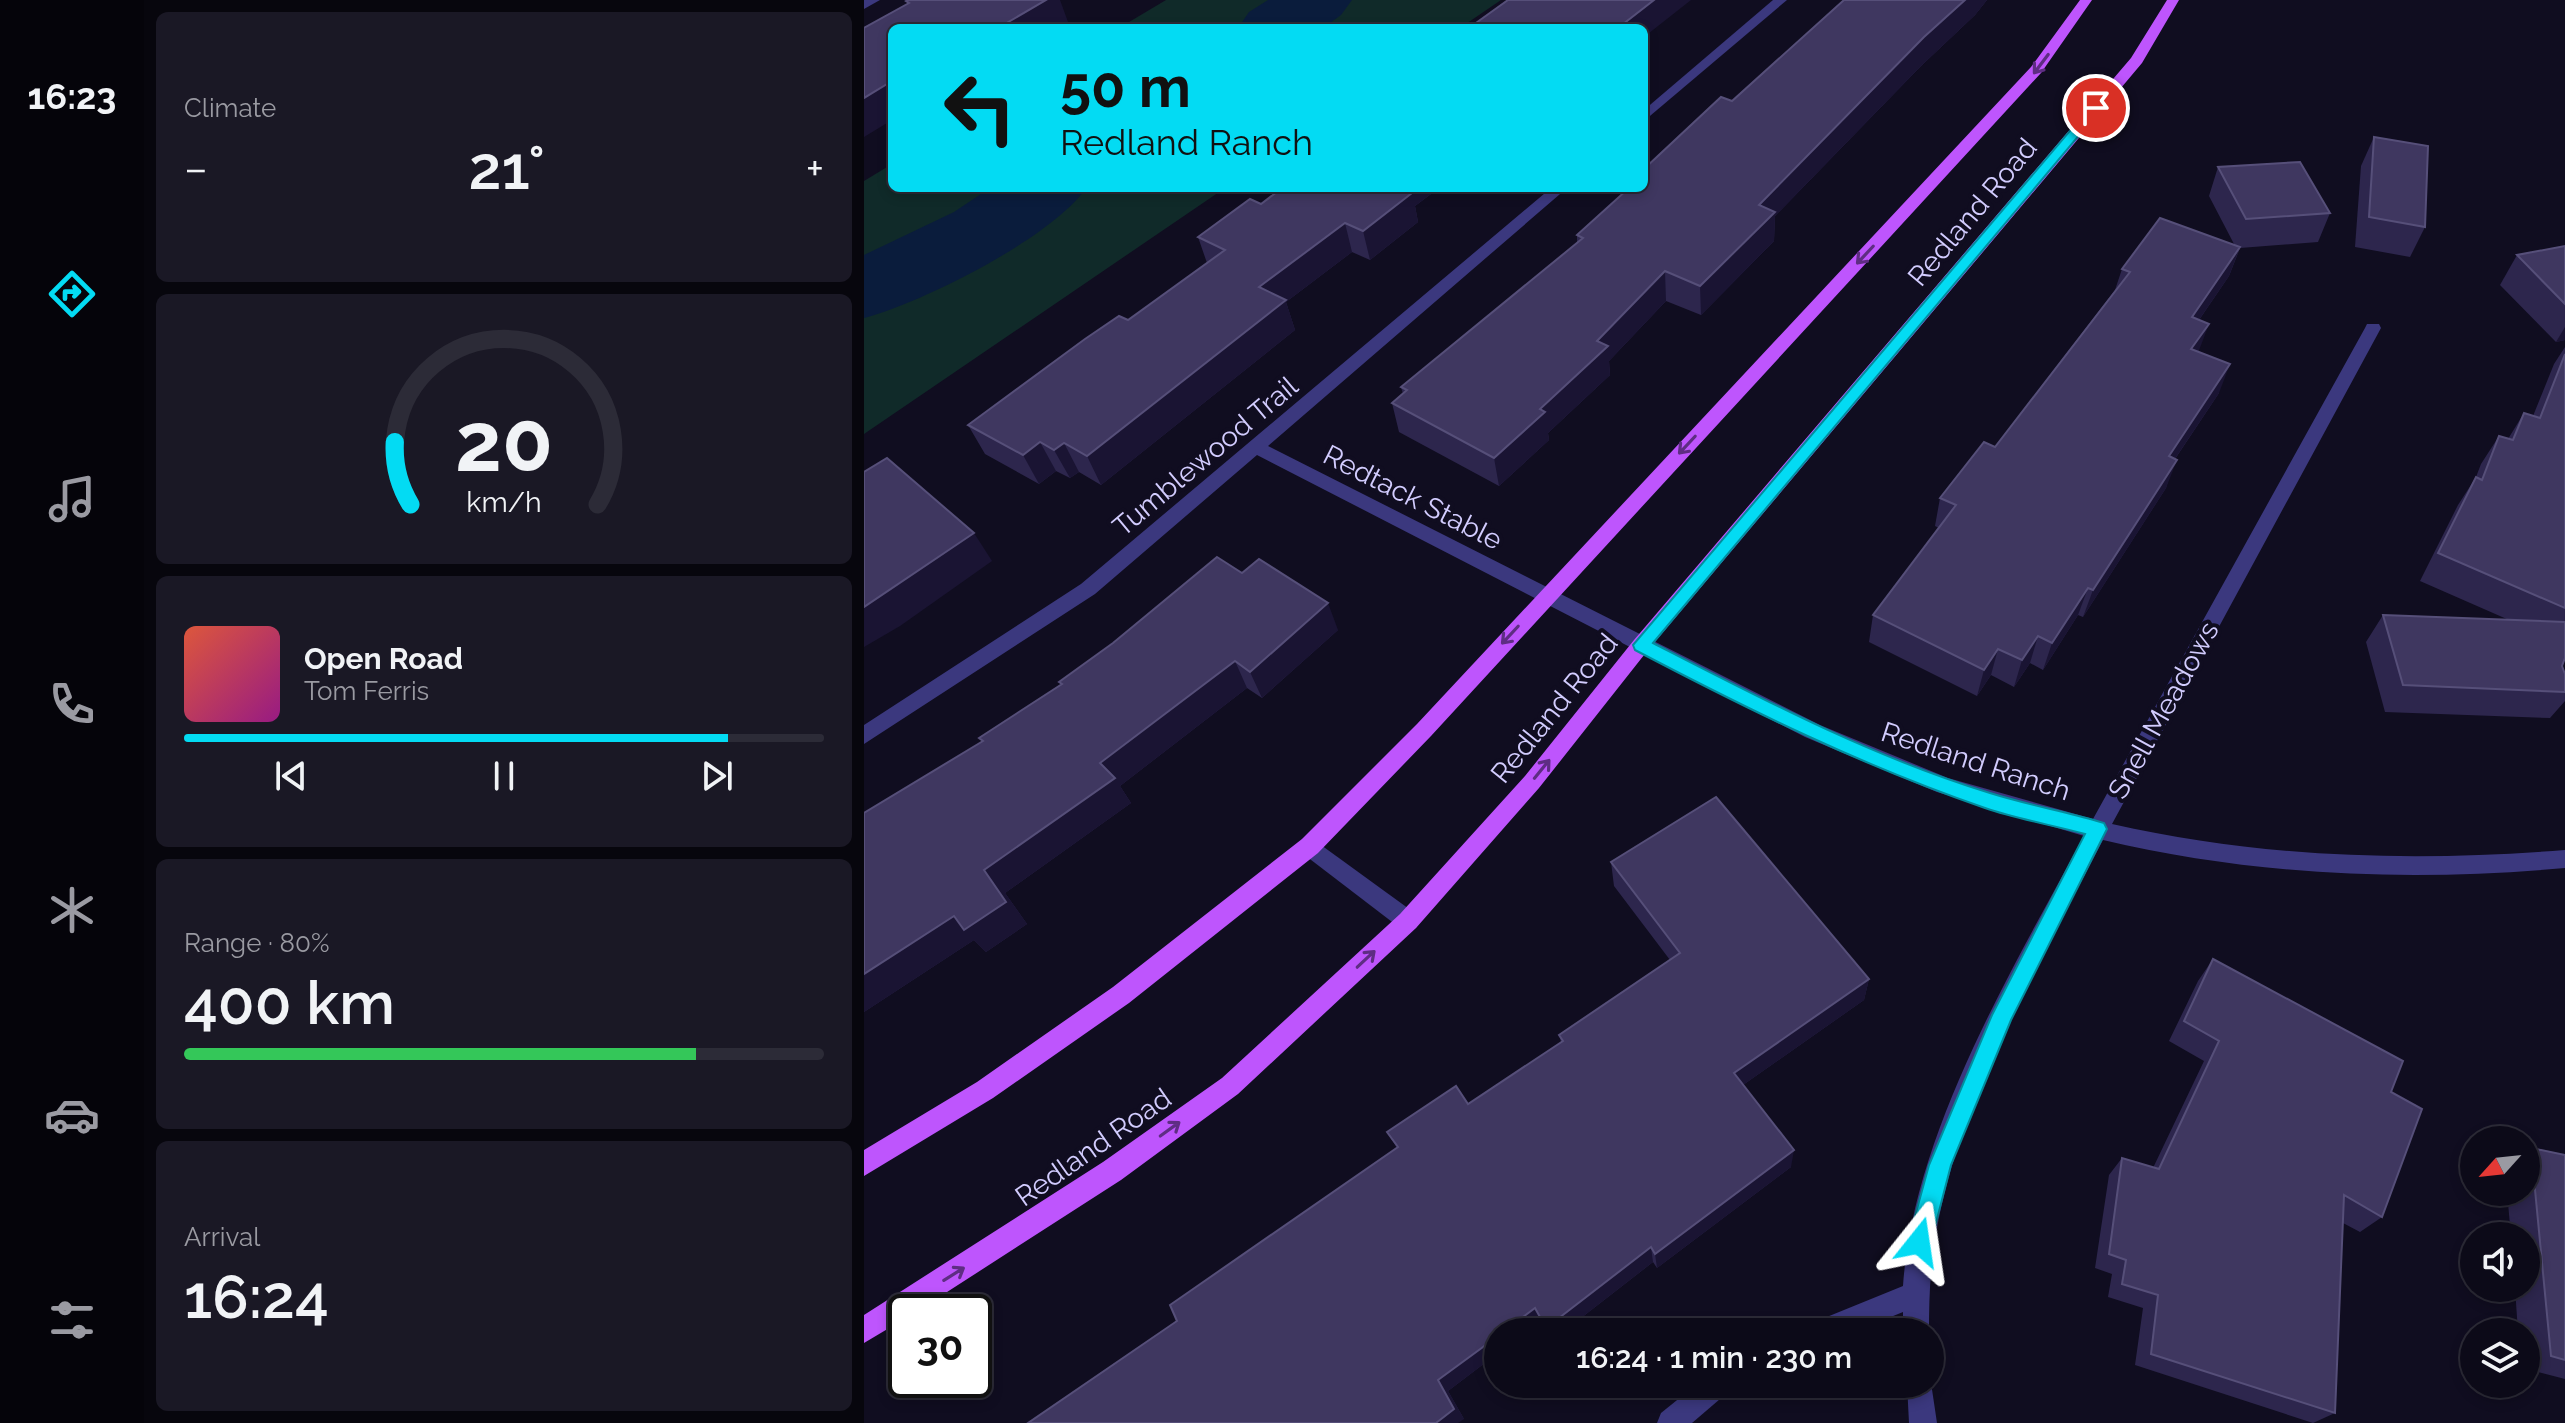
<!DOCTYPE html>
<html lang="en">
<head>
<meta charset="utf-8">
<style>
	body { margin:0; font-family:Raleway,sans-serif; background:#1a1825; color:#f1f3f6; height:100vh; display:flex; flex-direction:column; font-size:30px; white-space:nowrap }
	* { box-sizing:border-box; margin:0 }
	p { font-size:26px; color:#9a9aa2 }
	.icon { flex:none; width:44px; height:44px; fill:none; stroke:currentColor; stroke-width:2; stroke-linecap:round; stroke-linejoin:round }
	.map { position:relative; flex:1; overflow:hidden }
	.drawer { display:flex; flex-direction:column; gap:12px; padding:12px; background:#07060d; width:720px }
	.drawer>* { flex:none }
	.hud { position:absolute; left:24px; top:24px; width:760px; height:168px; border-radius:12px; box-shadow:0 4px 12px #0003,0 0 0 2px #2c2b37; background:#03dbf3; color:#111; overflow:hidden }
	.needle { width:52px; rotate:243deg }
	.fabs { position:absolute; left:1596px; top:1126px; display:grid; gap:16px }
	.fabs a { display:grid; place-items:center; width:80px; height:80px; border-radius:50%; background:#0c0a18; box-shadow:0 4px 12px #0003,0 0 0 2px #2c2b37; font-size:40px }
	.speed { position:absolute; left:24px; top:1294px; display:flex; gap:16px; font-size:40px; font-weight:700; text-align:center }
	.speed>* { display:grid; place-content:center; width:104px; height:104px; border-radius:50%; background:#0c0a18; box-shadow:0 4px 12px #0003,0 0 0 2px #2c2b37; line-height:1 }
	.speed .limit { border:4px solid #111; border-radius:12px; background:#fff; color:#111 }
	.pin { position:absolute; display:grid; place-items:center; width:68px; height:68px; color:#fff; margin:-34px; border:4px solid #fff; border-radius:50%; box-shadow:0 2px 8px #0007 }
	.me { position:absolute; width:88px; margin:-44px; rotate:15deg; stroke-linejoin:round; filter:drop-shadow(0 0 6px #0008) }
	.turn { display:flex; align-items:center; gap:28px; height:168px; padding:0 40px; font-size:36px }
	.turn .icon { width:104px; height:104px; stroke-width:2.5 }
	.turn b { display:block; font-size:56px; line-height:68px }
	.big { font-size:60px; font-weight:600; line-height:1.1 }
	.drawer .card { flex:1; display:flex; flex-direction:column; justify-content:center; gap:12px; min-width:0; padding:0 28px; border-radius:12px; background:#1a1825 }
	.drawer .dial { align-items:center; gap:0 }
	.dial svg { height:208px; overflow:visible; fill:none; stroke:#2c2b37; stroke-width:7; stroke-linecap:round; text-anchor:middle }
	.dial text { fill:#f1f3f6; stroke:none }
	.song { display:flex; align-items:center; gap:24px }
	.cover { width:96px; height:96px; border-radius:12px; background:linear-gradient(135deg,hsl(10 70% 55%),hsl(310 70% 35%)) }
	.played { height:8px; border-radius:4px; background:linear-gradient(90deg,#03dbf3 85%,#2c2b37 85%) }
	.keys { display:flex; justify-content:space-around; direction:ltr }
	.heat { display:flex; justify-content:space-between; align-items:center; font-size:44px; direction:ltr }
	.charge { height:12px; border-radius:6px; background:linear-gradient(90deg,#34c759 80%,#2c2b37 0) }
	.trip { position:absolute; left:620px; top:1318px; width:460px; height:80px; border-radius:40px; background:#0c0a18; box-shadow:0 4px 12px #0003,0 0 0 2px #2c2b37; font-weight:600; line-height:80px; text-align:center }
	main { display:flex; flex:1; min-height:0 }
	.menu { display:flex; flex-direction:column; width:144px; justify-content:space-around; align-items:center; background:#05040a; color:#9a9aa2 }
	.menu .icon { width:56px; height:56px }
	.menu .current { color:#03dbf3 }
	.menu b { font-size:36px; color:#f1f3f6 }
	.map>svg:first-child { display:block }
</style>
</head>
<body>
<main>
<nav class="menu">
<b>16:23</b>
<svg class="icon current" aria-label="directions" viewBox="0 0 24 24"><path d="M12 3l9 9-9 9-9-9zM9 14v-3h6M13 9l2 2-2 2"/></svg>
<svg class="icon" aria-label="music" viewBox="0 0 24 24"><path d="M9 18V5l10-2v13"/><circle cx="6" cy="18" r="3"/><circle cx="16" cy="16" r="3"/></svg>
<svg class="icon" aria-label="phone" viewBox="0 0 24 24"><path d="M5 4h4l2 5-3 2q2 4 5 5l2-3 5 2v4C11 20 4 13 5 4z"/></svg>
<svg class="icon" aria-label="climate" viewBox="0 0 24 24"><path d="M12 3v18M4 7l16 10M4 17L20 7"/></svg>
<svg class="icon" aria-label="car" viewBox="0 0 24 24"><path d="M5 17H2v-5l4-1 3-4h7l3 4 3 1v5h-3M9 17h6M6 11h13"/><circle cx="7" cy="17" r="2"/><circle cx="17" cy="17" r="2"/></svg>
<svg class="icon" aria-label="filters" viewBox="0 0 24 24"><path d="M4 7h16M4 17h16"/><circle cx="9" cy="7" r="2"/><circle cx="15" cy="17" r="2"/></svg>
</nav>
<section class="drawer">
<div class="card"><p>Climate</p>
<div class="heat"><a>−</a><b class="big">21°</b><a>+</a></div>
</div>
<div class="card dial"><svg viewBox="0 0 100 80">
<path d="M14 69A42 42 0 1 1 86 69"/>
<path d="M14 69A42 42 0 0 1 8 45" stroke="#03dbf3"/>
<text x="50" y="56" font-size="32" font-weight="700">20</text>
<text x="50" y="72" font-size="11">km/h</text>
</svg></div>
<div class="card">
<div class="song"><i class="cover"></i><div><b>Open Road</b><p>Tom Ferris</p></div></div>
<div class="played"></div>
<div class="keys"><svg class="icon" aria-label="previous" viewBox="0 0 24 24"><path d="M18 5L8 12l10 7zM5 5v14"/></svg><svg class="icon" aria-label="pause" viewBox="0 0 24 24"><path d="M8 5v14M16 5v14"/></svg><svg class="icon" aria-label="next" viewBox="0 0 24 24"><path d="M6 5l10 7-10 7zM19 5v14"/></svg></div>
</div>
<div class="card"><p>Range · 80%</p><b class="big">400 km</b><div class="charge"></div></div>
<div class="card"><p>Arrival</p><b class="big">16:24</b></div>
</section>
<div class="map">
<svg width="1701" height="1423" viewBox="0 0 1701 1423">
	<rect width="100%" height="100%" fill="#100d20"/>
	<g fill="#102a29">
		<polygon points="302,0 637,0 596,28 255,28"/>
		<polygon points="28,164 28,188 361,188 0,434 0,181"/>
	</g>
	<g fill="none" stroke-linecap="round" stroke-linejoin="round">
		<g fill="#0a1c3c" fill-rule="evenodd">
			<polygon points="404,0 488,0 477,15 459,28 374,28 385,12"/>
			<path d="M126,188H222C189,237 58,303 0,318V255L90,212Z"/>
		</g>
		<g fill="#3b387e" fill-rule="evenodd">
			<polygon points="0,0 16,0 0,9"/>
			<polygon points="909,0 923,0 780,121 780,110"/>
			<path d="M687,188H703L404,446L956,725L1084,778L1229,819L1501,328L1503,324H1515L1517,328L1248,824C1397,858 1549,862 1701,850V868C1546,882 1392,876 1239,840C1176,962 1095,1098 1072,1234C1066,1267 1065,1299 1065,1332H1039V1312L990,1332H944L948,1323L1039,1286C1049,1134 1149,968 1220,836L1073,792L941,737L393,455L231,594L0,744V725L217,584Z"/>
			<polygon points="446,837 552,914 555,921 552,928 544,931 536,928 438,853 435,846 438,839"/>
			<polygon points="1066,1376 1073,1423 1045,1423 1043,1384 1066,1384"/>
			<polygon points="833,1384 867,1384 863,1393 828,1423 793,1423 797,1413"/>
		</g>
		<g fill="#be55fd" fill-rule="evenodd">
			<polygon points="1216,0 1228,0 1177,73 567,736 454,853 265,1003 129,1098 0,1176 0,1150 113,1082 249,987 438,839 553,724 1167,67"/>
			<polygon points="1303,0 1315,0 1278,63 784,650 675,788 552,928 374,1094 257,1180 52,1312 42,1312 42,1318 0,1343 0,1315 239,1162 358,1078 536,914 661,776 770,640 1267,58"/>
		</g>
	</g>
	<g fill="#2d264d">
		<polygon points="980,0 1123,0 1111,15 1057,66 911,216 910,241 837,315 802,301 745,361 746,375 684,433 685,440 635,486 535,432 528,403 539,394 537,387 713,243 713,235 868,101"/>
		<polygon points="1510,137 1561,227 1546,257 1491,247 1497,166"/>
		<polygon points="1354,167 1466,213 1454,242 1376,248 1365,276 1335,320 1335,351 1355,393 1311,459 1302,488 1219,617 1214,615 1179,670 1166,663 1150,687 1127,675 1113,696 1005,642 1009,615 1075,528 1071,526 1076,498 1131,447 1251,290 1258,269 1370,244 1345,196"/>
		<polygon points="418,188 575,188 551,206 554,222 506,260 488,252 422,302 431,330 237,485 215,472 206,478 192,471 175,484 121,454 104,425 264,320 343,263 334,237 397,204"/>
		<polygon points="1701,246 1701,340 1692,342 1636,285 1653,255"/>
		<polygon points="1701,347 1701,658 1698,666 1701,674 1701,701 1686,718 1521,712 1502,642 1519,615 1645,620 1556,581 1594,505 1612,477 1617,464 1635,436 1644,439 1660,413 1669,416 1690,364"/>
		<polygon points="474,630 398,698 383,688 256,786 267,803 141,893 163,924 122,952 110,940 0,1012 0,813 118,742 197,685 195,682"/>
		<polygon points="747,862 1005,979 1000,1000 879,1085 927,1167 793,1268 789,1262 699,1332 684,1332 677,1321 634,1332 634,1353 584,1391 600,1419 313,1321 533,1148 523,1132 604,1104 697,1042 695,1035 806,960 750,886"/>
		<polygon points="1349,959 1527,1092 1518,1217 1496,1232 1479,1223 1471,1413 1449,1423 1271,1365 1279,1308 1244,1297 1248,1274 1231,1268 1245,1175 1258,1158 1289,1168 1340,1061 1305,1041 1334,981"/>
		<polygon points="1667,1148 1701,1155 1701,1379 1662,1369 1662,1332 1654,1332 1651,1288 1662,1288 1662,1236 1647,1236 1643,1192 1662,1192 1662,1151"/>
	</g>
	<g fill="#1a1433">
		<polygon points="182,0 196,0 204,22 195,28 134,28"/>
		<polygon points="790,0 827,0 780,37 780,28 754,28"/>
		<polygon points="1101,0 1123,0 1111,15 1057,66 911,216 910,241 837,315 836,286 895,205 1060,37"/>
		<polygon points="28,81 28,120 0,137 0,98"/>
		<polygon points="533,188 575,188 551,206 554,222 506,260 499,231"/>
		<polygon points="481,223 488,252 422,302 431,330 237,485 223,456 395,287"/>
		<polygon points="1376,247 1365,276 1317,346 1328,317"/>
		<polygon points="801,271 802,301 745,361 746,375 684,433 685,440 635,486 630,458 676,409 733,341"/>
		<polygon points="1345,324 1334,353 1327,349"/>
		<polygon points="1701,327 1701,340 1692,342"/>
		<polygon points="1366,364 1355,393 1294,484 1305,456"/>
		<polygon points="176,442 192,471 175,484 159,455"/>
		<polygon points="200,443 215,472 206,478 190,450"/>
		<polygon points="1313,460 1302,488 1219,617 1229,590"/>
		<polygon points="110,533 128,561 36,626 0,647 0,607"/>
		<polygon points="1224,588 1214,615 1179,670 1188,643"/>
		<polygon points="464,603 474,630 398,698 386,672"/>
		<polygon points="1174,636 1166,663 1150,687 1158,660"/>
		<polygon points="1134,649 1127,675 1113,696 1120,670"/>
		<polygon points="371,661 383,688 256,786 267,803 141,893 163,924 122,952 110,940 0,1012 0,974 120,870 236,763"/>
		<polygon points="1005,979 1000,1000 869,1092 870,1073"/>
		<polygon points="930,1150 927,1167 793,1268 791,1254"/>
		<polygon points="787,1247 789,1262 699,1332 684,1332 682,1328"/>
		<polygon points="671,1308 677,1321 663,1332 639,1332"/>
		<polygon points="634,1336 634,1353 584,1391 600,1419 594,1423 572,1423 574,1380"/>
	</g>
	<g fill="#3f3760" stroke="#564f79" stroke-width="2">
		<polygon points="44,0 182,0 134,28 28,28 28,81 0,98 0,28 45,3 42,1"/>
		<polygon points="644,0 790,0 754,28 605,28"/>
		<polygon points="980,0 1101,0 1060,37 895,205 911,212 836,286 801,271 733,341 744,346 676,409 681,412 630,458 528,403 543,390 537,387 719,238 713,235 765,188 780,188 780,169 857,97 868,101"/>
		<polygon points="1510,137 1564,146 1561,227 1505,217"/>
		<polygon points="1436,162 1466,213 1382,219 1354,167"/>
		<polygon points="418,188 537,188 548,193 499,231 481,223 395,287 422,300 223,456 200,443 190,450 176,442 159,455 104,425 221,339 255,316 264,320 361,250 334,237 386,199 397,204"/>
		<polygon points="1296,218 1376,247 1328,317 1345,324 1327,349 1366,364 1305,456 1313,460 1229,590 1224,588 1188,643 1174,636 1158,660 1134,649 1120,670 1009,615 1092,505 1076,498 1120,442 1131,447 1266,272 1258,269"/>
		<polygon points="1701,246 1701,304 1653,255"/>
		<polygon points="1701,354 1701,608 1574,553 1612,477 1618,480 1635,436 1649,440 1660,413 1676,418"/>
		<polygon points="23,458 110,533 0,607 0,472"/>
		<polygon points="353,557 378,573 395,559 464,603 386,672 371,661 236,763 251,778 120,870 142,902 100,930 90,916 0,974 0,813 119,741 115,738 198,684 195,682 249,643"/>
		<polygon points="1519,615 1701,622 1701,658 1698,666 1701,674 1701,692 1539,685"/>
		<polygon points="852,797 1005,979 870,1073 930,1150 791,1254 787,1247 682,1328 671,1308 639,1332 634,1332 634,1336 574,1380 590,1409 572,1423 164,1423 313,1321 306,1305 534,1147 523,1132 592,1086 604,1104 699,1041 695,1035 816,953 747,862"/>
		<polygon points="1349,959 1539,1061 1527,1092 1558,1109 1518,1217 1480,1195 1471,1413 1287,1354 1294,1295 1258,1284 1262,1260 1245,1254 1258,1158 1295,1169 1355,1041 1320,1021"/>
		<polygon points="1667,1148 1701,1155 1701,1360 1687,1356"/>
	</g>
	<defs><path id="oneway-shaft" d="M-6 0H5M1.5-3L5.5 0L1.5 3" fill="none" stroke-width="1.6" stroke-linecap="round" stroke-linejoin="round" transform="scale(2)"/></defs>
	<g stroke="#5e2d83">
		<use href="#oneway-shaft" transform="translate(1177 64) rotate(127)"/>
		<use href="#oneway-shaft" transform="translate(1001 255) rotate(133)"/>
		<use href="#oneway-shaft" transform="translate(823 445) rotate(133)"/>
		<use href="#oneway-shaft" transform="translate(646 635) rotate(133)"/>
		<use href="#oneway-shaft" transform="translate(678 769) rotate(-51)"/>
		<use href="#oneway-shaft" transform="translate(502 959) rotate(-43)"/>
		<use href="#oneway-shaft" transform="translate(306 1129) rotate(-36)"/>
		<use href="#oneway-shaft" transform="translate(90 1274) rotate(-32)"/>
	</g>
	<path fill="#03dbf3" stroke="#028e9e" stroke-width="2" d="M1227,106L1238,108L789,643C898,699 1008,757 1126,793C1161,804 1198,811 1233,821L1240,823L1243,829L1147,1020L1087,1165L1067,1242L1063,1251L1055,1254L1047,1251L1044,1242L1065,1165L1128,1015L1221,834C1188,825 1153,819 1121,808C999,766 885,710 771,650L769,645Z"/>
	<g text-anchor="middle" stroke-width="8" stroke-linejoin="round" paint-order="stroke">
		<g font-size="28" fill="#d2ccfe" stroke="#100d20">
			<text transform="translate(1108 212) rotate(-50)" y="10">Redland Road</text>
			<text transform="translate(341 456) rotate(-40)" y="10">Tumblewood Trail</text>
			<text transform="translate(549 497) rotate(27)" y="10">Redtack Stable</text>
			<text transform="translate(690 708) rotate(-51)" y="10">Redland Road</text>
			<text transform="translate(1299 710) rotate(-61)" y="10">Snell Meadows</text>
			<text transform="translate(1112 761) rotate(18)" y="10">Redland Ranch</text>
			<text transform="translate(229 1147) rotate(-35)" y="10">Redland Road</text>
		</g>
	</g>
</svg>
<div class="fabs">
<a><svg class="needle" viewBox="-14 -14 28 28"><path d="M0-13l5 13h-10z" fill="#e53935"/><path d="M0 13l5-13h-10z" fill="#9a9aa2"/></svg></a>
<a><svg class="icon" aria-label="sound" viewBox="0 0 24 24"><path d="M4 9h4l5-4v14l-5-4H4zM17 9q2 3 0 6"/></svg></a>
<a><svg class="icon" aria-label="layers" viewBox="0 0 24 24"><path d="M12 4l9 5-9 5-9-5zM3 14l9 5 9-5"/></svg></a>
</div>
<div class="speed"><div class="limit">30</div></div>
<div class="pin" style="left:1232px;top:108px;background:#d93025"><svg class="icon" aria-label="arrive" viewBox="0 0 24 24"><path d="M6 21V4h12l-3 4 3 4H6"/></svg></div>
<svg class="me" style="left:1055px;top:1242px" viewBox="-20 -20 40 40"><path d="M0-17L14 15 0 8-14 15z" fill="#03dbf3" stroke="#fff" stroke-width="4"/></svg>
<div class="trip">16:24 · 1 min · 230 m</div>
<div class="hud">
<div class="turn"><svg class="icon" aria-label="left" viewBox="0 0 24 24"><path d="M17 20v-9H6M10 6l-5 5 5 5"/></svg><div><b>50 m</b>Redland Ranch</div></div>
</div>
</div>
</main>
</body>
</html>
